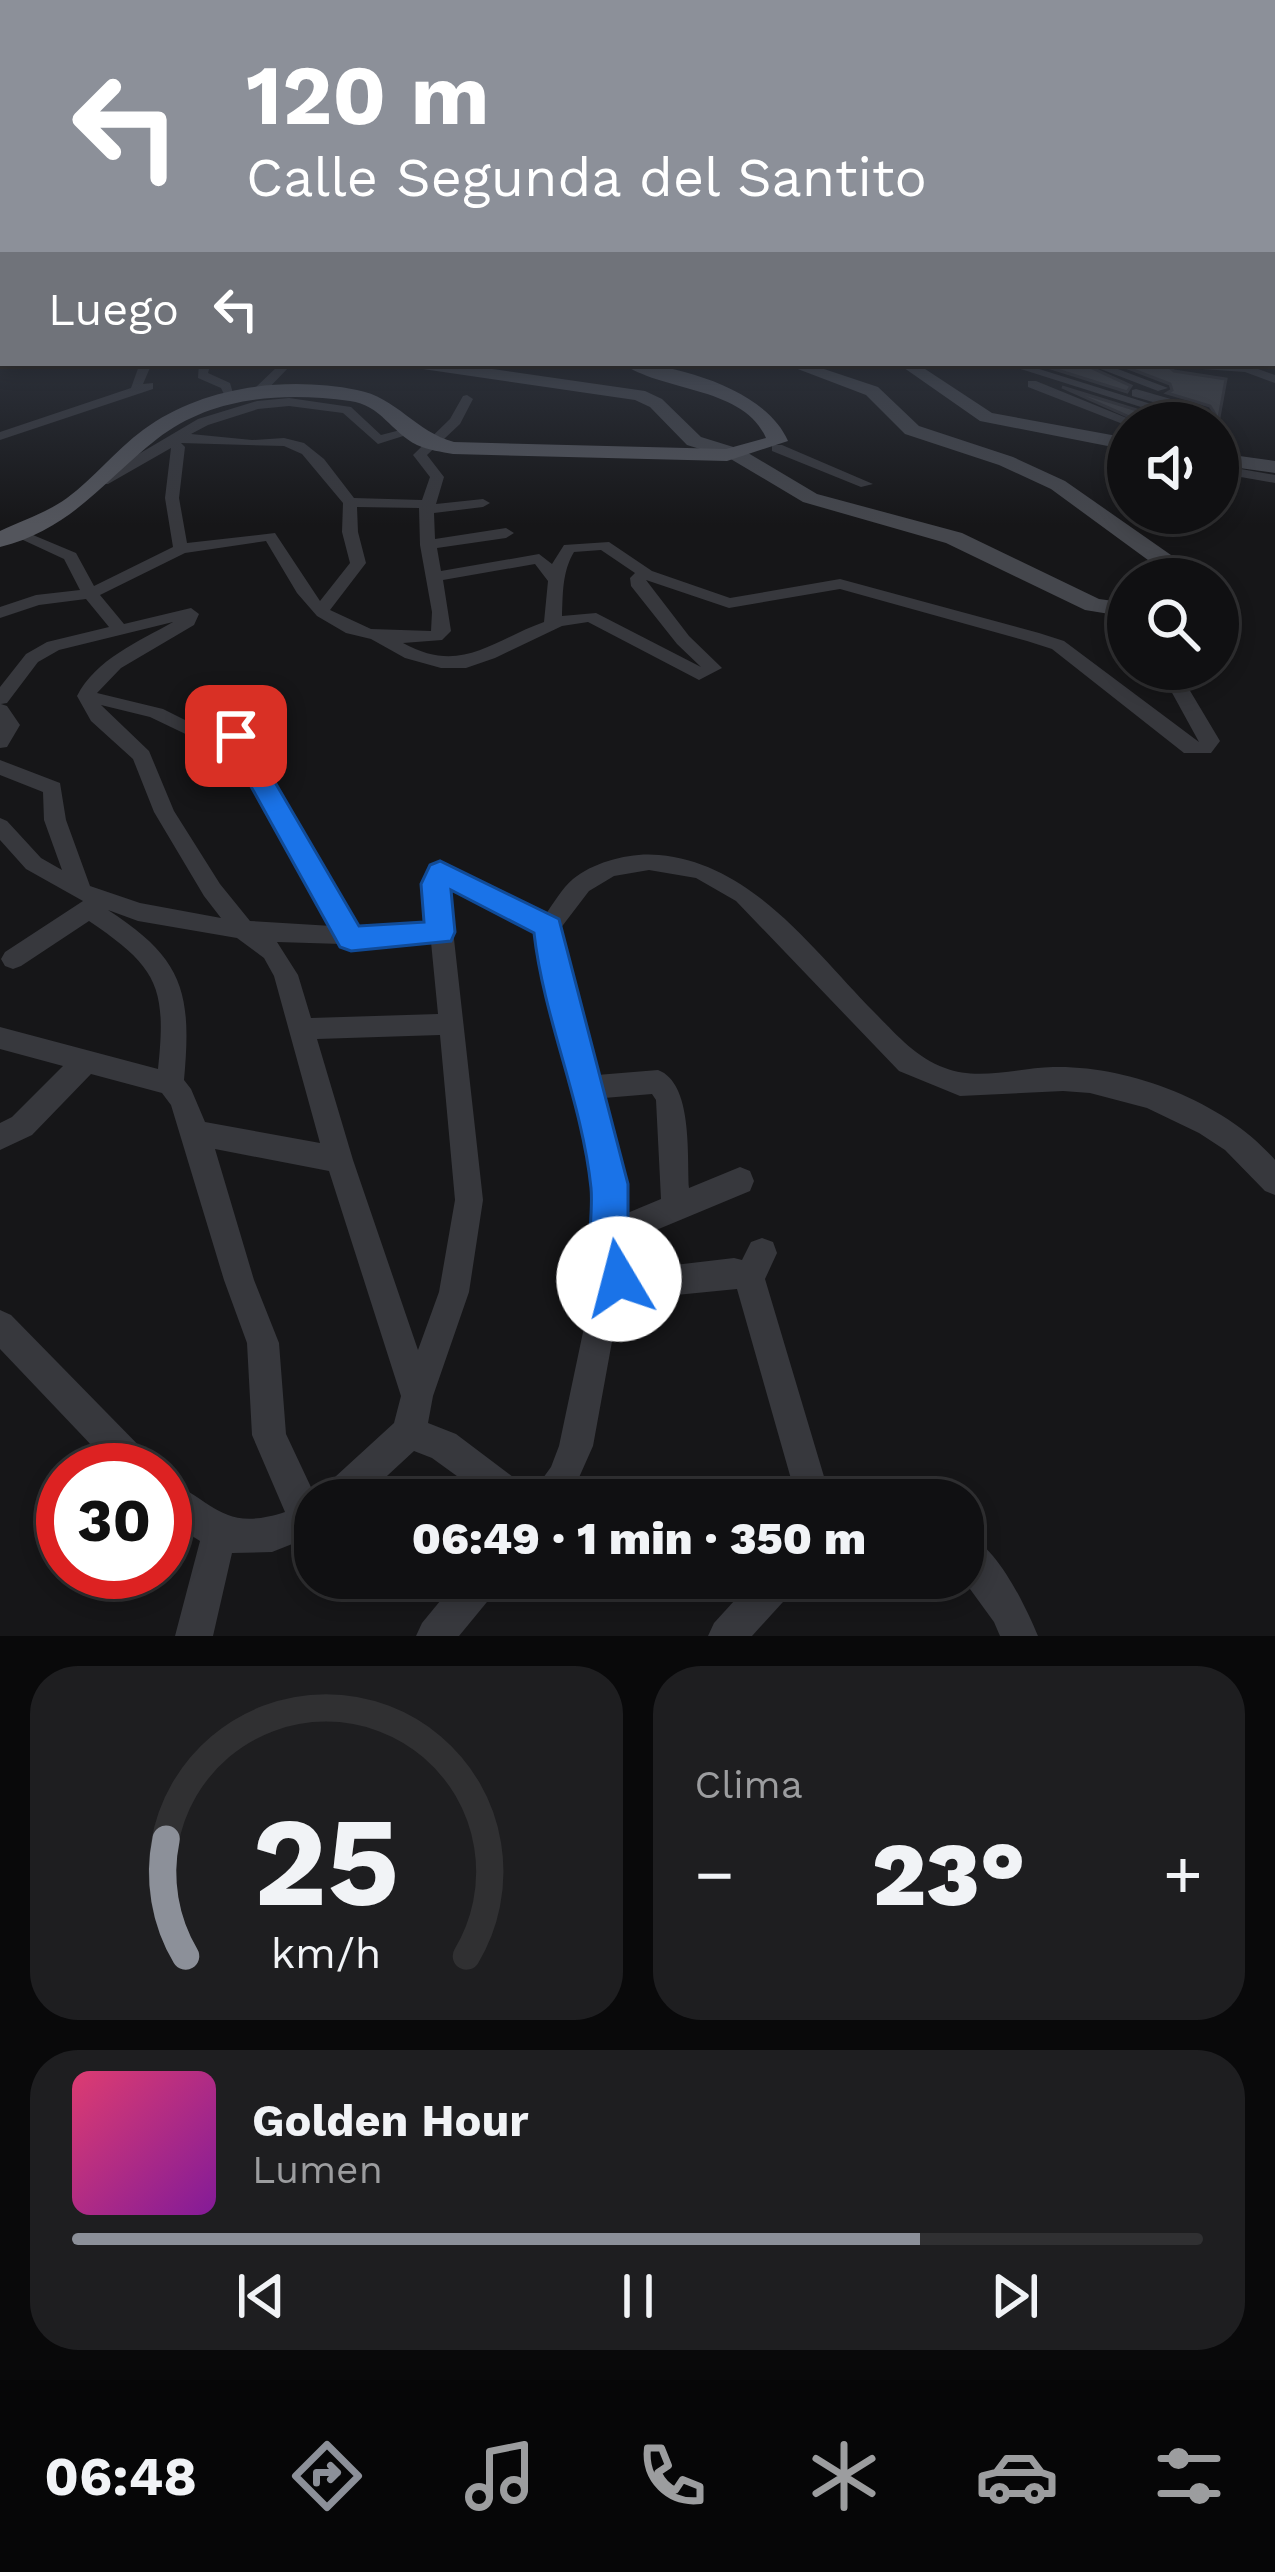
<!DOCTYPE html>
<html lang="es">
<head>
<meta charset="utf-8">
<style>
	body { margin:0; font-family:"Work Sans",sans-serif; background:#1e1e20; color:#f1f3f6; height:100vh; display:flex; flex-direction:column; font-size:45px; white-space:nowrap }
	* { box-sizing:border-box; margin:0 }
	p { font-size:39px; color:#9c9d9f }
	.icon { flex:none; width:66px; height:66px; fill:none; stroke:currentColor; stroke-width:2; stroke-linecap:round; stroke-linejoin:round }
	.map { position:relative; height:1636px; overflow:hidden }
	.side { display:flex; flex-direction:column; gap:30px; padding:30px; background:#09090a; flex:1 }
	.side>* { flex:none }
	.hud { position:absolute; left:0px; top:0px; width:1275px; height:366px; box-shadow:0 6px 18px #0003,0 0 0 3px #303032; background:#8c9099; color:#fff; overflow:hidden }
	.tools { position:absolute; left:1107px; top:402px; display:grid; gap:24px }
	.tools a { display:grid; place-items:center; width:132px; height:132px; border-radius:50%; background:#101012; box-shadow:0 6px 18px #0003,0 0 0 3px #303032; font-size:60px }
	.speed { position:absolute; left:36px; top:1443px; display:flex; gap:24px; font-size:60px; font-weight:700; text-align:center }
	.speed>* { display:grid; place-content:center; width:156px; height:156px; border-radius:50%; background:#101012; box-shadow:0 6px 18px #0003,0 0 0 3px #303032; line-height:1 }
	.speed .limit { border:18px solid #d22; background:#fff; color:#111 }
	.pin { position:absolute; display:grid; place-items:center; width:102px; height:102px; color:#fff; margin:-51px; border-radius:24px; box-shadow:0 6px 18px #0006 }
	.me { position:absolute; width:132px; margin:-66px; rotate:352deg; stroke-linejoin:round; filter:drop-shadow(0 0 9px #0008) }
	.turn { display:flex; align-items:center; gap:42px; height:252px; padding:0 48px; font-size:54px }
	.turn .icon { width:156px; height:156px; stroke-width:2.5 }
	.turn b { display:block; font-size:84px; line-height:102px }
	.then { display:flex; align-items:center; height:114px; padding:0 48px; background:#0003; gap:24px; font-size:45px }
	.big { font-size:90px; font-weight:800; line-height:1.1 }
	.side .card { flex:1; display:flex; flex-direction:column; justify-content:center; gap:18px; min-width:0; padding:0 42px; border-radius:48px; background:#1e1e20 }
	.side .dial { align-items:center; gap:0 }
	.dial svg { height:312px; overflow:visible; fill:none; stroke:#303032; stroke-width:7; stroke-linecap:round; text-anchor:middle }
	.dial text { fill:#f1f3f6; stroke:none }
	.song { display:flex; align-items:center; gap:36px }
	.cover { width:144px; height:144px; border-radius:18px; background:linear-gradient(135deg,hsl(340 70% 55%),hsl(290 70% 35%)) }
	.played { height:12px; border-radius:6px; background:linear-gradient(90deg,#8c9099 75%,#303032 75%) }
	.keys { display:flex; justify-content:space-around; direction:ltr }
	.heat { display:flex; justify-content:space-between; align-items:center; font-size:66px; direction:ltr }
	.side .tiles { flex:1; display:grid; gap:30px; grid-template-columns:1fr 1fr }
	.card:last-child { grid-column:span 2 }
	.trip { position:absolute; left:294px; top:1479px; width:690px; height:120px; border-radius:48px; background:#101012; box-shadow:0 6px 18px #0003,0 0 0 3px #303032; font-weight:800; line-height:120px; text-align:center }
	.tab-bar { display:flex; height:192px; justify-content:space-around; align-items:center; background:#060607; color:#9c9d9f }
	.tab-bar .icon { width:84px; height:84px }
	.tab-bar .current { color:#8c9099 }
	.tab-bar b { font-size:54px; color:#f1f3f6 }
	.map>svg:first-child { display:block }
</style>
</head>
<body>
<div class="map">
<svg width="1275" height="1636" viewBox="0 0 1275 1636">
	<rect width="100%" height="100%" fill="#161618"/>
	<g fill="#404145" stroke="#303034" stroke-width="3">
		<polygon points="1035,363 1081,363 1131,386 1127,392"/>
		<polygon points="1115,363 1164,363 1174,371 1226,379 1218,423 1143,423 1062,387 1140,411 1154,407 1204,421 1215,414 1210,406 1167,393 1172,390 1170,384"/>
	</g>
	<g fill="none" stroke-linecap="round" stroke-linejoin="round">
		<g fill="#37383d" fill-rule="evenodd">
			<rect x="0" y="297" width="3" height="6"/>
			<rect x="1272" y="312" width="3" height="6"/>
			<polygon points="140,363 152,363 143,384 153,383 153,389 0,440 0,432 131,388"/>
			<polygon points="199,363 211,363 208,373 230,383 235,400 227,400 221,388 198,378"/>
			<polygon points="1002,363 1020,363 1151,404 1141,407"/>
			<polygon points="1085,363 1102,363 1168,388 1158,391"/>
			<polygon points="1168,363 1247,365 1275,375 1275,383 1245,372 1174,367"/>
			<polygon points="279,365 289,367 263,394 255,394 255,388"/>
			<polygon points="1028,381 1036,381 1139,423 1128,426 1028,387"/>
			<polygon points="1136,389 1209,410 1211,413 1205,417 1132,396 1132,390"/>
			<path d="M467,395L473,399L460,424L427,455L444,477L436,504L483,499L490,503L483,507L434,513L435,539L506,528L514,533L506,538L437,548L441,571L539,554L552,564L564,545L609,542L652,571L730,598L840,579L1039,633L1064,641L1199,742L1159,669H1177L1220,741L1211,753H1184L1052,649L1027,641L840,589L729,608L646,580L689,636L722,668L699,680L588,622L562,626L495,658L466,668H441L405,658L371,639L346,633L317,616L297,593L266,541L185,553L100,595L124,624L191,608L199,614L194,625L121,668L97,693L163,709L201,728L239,727L355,926L429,923L425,874L428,868L445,865L453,867L545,915C554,903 562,888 573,879C595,861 632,852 659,855C752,863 813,950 874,1012C896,1034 915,1057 945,1068C978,1081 1018,1068 1053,1067C1128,1065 1226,1102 1275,1160V1195L1265,1191L1225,1150L1199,1133L1147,1108L1090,1093L1063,1091L960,1096L899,1071L736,901L696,878L649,870L614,876L589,891L560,929L574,993L597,1075L658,1070C693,1083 687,1155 689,1188L740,1167L750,1171L754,1181L750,1191L625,1243L624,1257L630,1255L666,1266L734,1258L742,1260L751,1242L762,1238L773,1242L777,1253L765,1279L831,1500H797L737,1289L666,1296L633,1286L621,1292L593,1446L569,1500H490L432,1458L414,1451L361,1500H318L323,1488L394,1423L401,1396L329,1171L215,1149L254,1280L279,1343L286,1434L317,1500L315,1535L272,1552L232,1553L213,1636H175L200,1541L165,1519V1480C215,1500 221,1533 285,1512L252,1435L247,1343L224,1280L171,1105L162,1093L91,1074L32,1135L0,1150V1123L12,1117L63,1066L0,1049V1027L158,1069C167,986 157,967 89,921L21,966L13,969L5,966L1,959L5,952L83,901L26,869L0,840V818L7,821L41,858L62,870L44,820L43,792L0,775V760L60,783L66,820L90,886L140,903L221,918L204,896L154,812L133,759L91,721L77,696C96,659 138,642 173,622L59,650L38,662L7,703L1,704L7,706L20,725L7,747L0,748V687L26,654L47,642L109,627L86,599L39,605L0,618V607L36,595L80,590L64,559L8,533L21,530L76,553L94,586L173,547L165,498L171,448L108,484H98V478L198,419L257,401L289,398L351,407L381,435L412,427L419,431L378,444L343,413L289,406L258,409L208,425L191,434L252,440L284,438L304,443L324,459L354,498L422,500L430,477L413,455L450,419L463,396ZM181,443L284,446L302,454L343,503L342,532L350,563L320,601L275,533L187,543L179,498L185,447ZM357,507L419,508L420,545L432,612L431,631L371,629L330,610L366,563L358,532ZM601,550L635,573L630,578L631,586L677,644L701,667L596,613L562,616C563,594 562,572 574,552ZM535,564L548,581L544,622C491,641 461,675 403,643L442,640L451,631L443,580ZM101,705L150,717L198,740L226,738L332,926L250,921L220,884L174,811L149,751ZM448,885L537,932L549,993L584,1123L596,1221L586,1318L559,1446L551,1467L533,1492L456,1434L428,1423L433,1396L469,1292L483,1200ZM108,910L138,921L237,938L264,958L274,976L320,1143L205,1122L191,1089L184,1080C192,993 184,959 108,910ZM277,942L342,944L351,948L360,944L431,942L438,1014L311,1018L298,975ZM440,1035L455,1200L439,1292L418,1350L353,1160L317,1039ZM652,1094L656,1100L661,1199L625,1214L618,1156L604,1098Z"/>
			<polygon points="772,445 782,445 873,484 861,487 772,451"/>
			<polygon points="1218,465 1275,475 1275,483 1218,473"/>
			<polygon points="1218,607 1224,608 1226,617 1218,622"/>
			<polygon points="0,1310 11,1315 151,1458 156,1470 115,1470 0,1349"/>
			<path d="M963,1532C997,1546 1024,1603 1038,1636H1000L994,1622L962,1578Z"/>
			<polygon points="459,1578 501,1578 496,1591 459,1636 416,1636 422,1623"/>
			<polygon points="755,1578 798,1578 793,1591 752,1636 708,1636 714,1623"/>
		</g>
		<g fill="#45474d" fill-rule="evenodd">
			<polygon points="408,363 451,363 645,391 662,399 701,437 743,450 817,494 962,533 1099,599 1128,603 1128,617 1085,610 946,543 803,502 729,458 687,445 650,407 635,400 416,368"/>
			<polygon points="782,363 806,363 878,387 919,426 1013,457 1065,481 1181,562 1191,579 1167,579 1163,571 1051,489 999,465 905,434 866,395"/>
			<polygon points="897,363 916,363 992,413 1128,438 1128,450 980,421"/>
			<polygon points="1218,453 1275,461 1275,473 1218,465"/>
		</g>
		<g fill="#53555c" fill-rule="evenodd">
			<rect x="1272" y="304" width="3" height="10"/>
			<path d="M622,363C674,363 766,389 788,441L727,461L453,454C442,452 428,450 417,445C391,432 381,405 350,401C283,392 212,396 157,439C103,481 72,529 0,547V531C21,521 48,512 67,498C94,478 116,450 143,430C202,386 286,376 357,390C396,397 416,432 454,442L726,449L766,438C744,386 661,392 622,363Z"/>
		</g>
	</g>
	<linearGradient id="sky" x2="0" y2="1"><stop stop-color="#0c0c0d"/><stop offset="0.56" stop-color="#363c48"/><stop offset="1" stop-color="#363c48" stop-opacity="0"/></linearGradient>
	<rect width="1275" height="525" fill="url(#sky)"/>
	<path fill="#1a73e8" stroke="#114b97" stroke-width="3" d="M236,728L248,736L359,926L424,922L421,884L430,865L440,861L559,919L628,1184V1263L638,1279L633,1293C617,1299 609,1296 593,1289C583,1264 594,1218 591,1188C582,1101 544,1020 534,933L451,890L455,932L451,941L351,951L340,947L223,736Z"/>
</svg>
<div class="tools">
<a><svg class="icon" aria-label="sound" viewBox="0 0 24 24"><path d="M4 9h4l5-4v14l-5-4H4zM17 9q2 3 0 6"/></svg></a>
<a><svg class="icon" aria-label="search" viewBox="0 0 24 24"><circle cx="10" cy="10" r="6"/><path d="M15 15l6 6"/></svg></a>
</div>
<div class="speed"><div class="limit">30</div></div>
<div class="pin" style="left:236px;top:736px;background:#d93025"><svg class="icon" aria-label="arrive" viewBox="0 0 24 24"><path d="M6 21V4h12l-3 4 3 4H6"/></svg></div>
<svg class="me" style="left:619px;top:1279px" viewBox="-20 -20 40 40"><circle r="19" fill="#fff"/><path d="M0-13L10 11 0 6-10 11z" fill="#1a73e8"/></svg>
<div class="trip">06:49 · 1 min · 350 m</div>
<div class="hud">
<div class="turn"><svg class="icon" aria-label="left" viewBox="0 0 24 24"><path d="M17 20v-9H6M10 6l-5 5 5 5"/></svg><div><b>120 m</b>Calle Segunda del Santito</div></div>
<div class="then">Luego<svg class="icon" aria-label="left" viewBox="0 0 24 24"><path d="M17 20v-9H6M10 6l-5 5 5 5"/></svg></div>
</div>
</div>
<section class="side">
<div class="tiles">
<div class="card dial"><svg viewBox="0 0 100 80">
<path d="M14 69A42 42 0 1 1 86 69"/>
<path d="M14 69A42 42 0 0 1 9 39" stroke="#8c9099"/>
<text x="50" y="56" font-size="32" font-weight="700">25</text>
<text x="50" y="72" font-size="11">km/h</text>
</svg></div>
<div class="card"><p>Clima</p>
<div class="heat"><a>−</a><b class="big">23°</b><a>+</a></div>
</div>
<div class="card">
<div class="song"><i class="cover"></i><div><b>Golden Hour</b><p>Lumen</p></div></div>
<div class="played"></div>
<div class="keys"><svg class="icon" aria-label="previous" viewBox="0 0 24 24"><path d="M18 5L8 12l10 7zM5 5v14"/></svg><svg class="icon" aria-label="pause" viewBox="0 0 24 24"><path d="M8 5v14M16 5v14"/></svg><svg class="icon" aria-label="next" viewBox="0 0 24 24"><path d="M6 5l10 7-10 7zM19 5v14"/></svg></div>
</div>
</div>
</section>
<nav class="tab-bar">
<b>06:48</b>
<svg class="icon current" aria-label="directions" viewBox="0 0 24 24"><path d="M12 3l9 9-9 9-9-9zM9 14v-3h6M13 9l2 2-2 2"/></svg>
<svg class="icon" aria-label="music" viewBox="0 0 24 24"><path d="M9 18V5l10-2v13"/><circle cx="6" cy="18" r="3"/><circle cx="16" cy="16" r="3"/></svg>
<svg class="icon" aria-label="phone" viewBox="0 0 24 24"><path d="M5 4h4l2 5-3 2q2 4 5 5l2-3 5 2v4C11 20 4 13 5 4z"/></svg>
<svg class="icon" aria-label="climate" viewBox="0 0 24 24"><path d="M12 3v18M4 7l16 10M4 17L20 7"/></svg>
<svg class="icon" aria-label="car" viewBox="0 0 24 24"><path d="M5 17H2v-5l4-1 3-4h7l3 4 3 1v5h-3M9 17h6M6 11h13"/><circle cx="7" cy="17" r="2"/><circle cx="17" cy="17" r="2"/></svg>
<svg class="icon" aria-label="filters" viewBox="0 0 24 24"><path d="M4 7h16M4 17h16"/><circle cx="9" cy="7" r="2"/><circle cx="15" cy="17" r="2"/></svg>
</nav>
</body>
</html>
